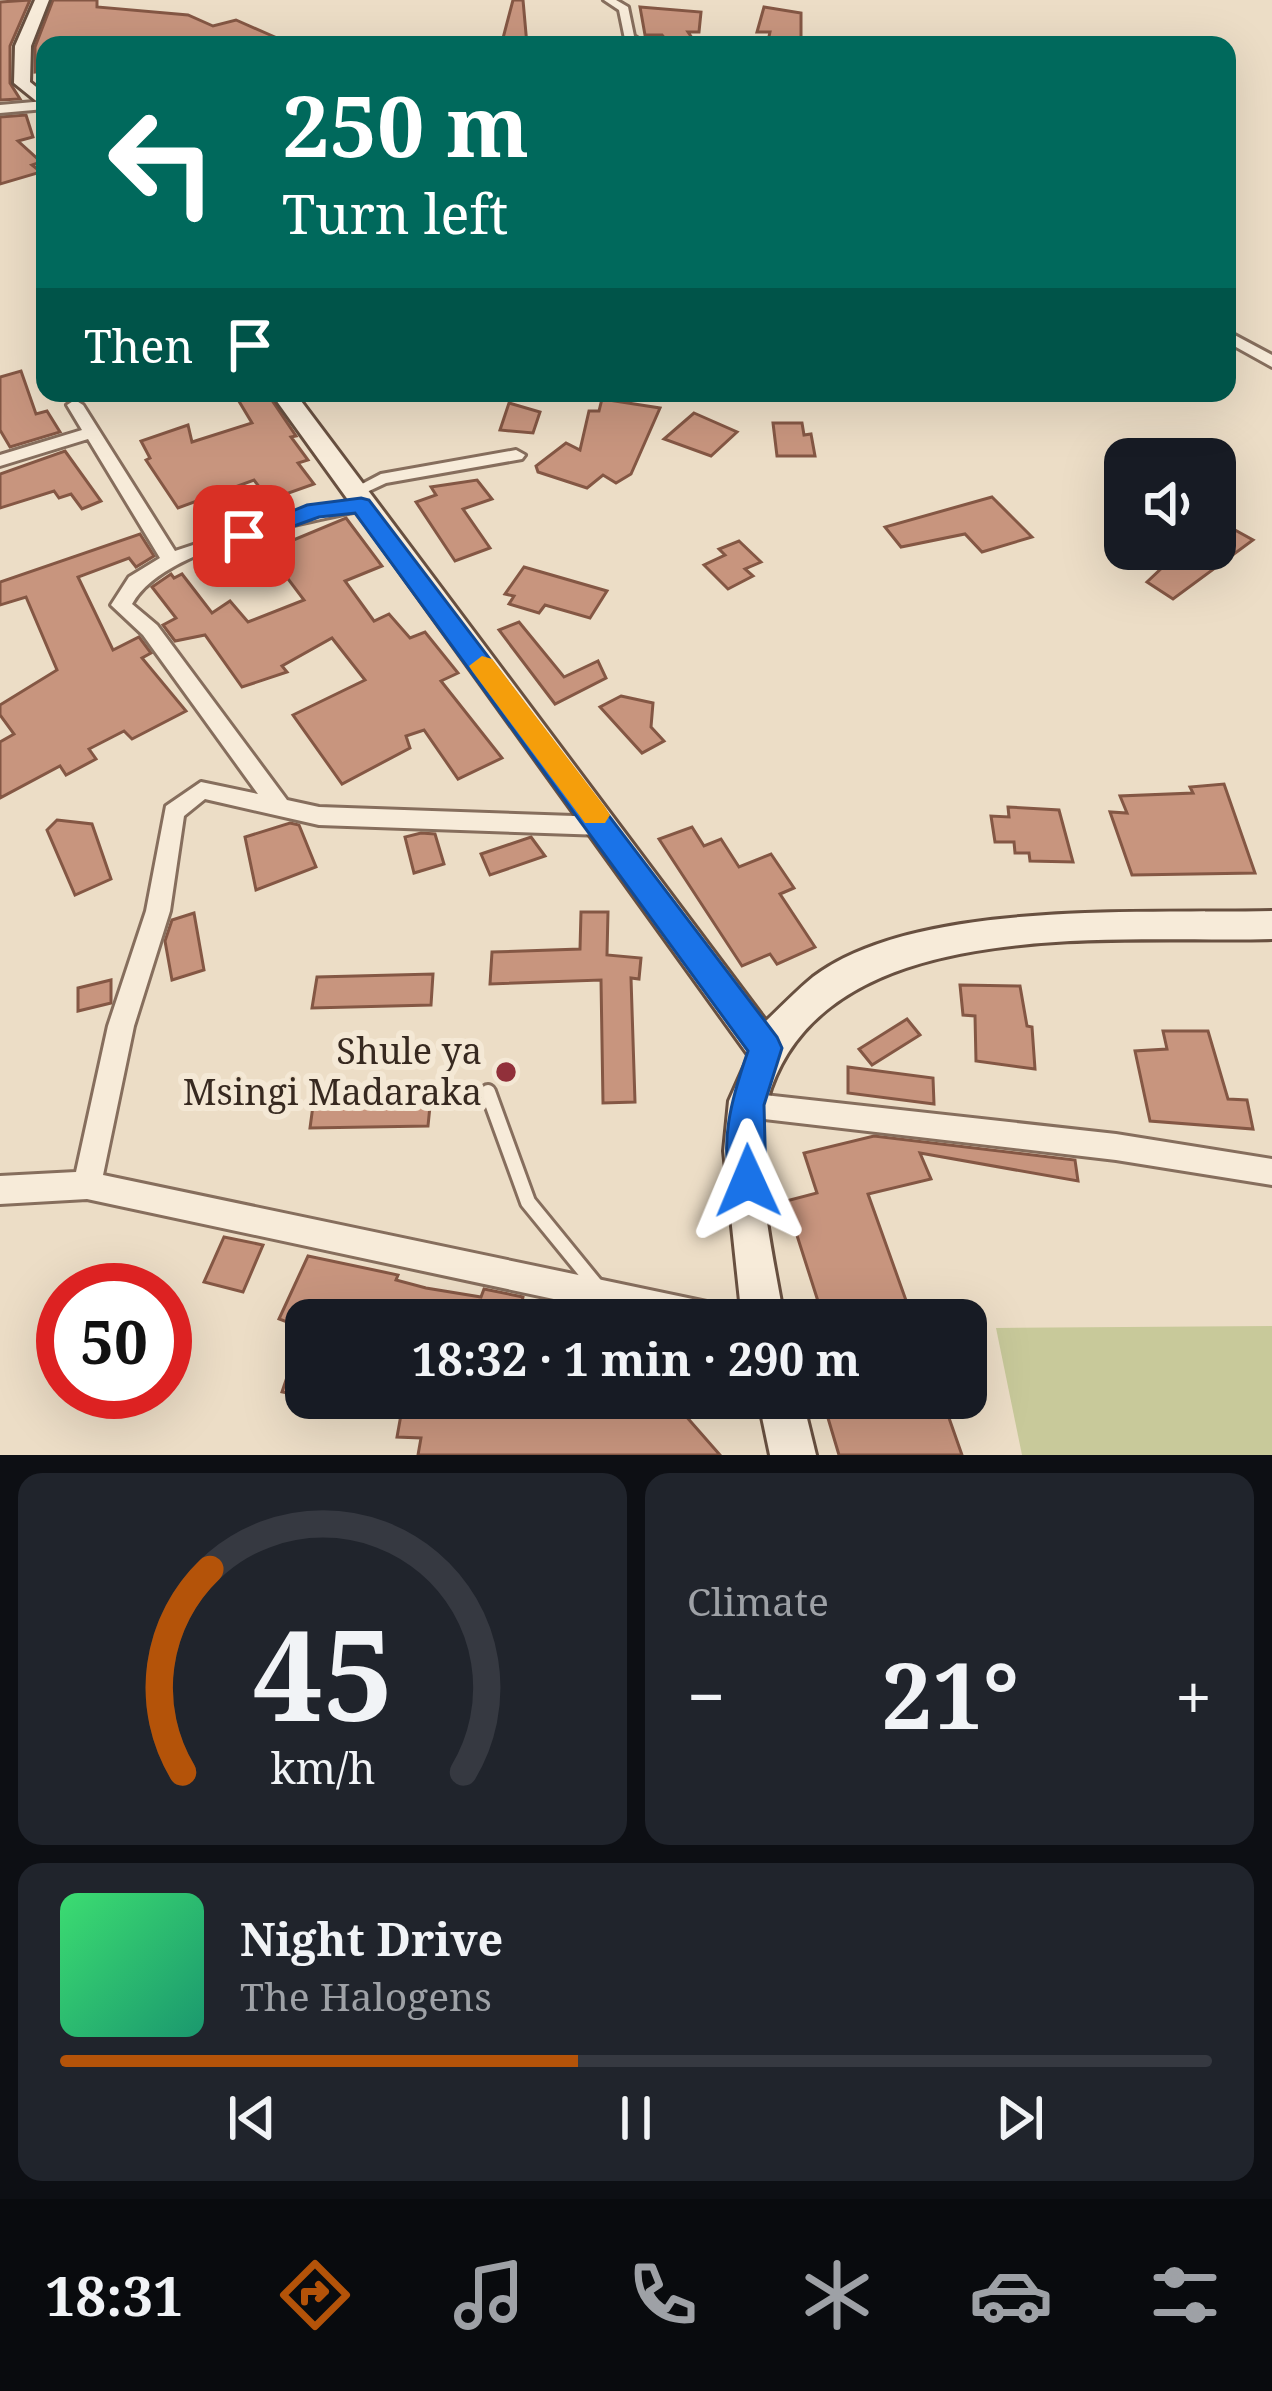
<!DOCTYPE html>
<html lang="en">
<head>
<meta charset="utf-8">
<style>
	body { margin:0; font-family:"Noto Serif",serif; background:#20242c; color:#f1f3f6; height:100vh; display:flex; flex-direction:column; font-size:45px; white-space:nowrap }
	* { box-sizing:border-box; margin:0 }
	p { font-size:39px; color:#9ea1a6 }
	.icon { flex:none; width:66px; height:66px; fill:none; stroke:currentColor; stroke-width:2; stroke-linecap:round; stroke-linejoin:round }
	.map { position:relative; height:1455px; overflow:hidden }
	.sheet { display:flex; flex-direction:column; gap:18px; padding:18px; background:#0d0f14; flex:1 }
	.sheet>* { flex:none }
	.guide { position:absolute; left:36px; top:36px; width:1200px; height:366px; border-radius:24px; box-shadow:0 12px 48px #0002; background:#00695c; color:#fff; overflow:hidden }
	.controls { position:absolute; left:1104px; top:438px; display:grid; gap:24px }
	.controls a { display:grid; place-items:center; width:132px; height:132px; border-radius:24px; background:#171b24; box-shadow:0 12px 48px #0002; font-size:60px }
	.speed { position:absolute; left:36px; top:1263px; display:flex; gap:24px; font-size:60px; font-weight:700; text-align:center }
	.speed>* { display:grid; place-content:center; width:156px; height:156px; border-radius:50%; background:#171b24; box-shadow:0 12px 48px #0002; line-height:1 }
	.speed .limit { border:18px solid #d22; background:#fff; color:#111 }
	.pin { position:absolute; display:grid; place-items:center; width:102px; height:102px; color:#fff; margin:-51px; border-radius:24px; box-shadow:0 6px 18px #0006 }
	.me { position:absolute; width:132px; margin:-66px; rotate:359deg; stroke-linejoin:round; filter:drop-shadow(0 0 9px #0008) }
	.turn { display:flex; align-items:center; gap:42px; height:252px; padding:0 48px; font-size:54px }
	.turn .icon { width:156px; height:156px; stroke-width:2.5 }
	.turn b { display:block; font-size:84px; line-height:102px }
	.then { display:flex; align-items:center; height:114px; padding:0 48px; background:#0003; gap:24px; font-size:45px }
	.big { font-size:90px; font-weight:700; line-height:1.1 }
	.sheet .tile { flex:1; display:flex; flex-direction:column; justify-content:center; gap:18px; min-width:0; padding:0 42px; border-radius:24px; background:#20242c }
	.sheet .dial { align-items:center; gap:0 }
	.dial svg { height:312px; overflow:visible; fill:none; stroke:#363941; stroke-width:7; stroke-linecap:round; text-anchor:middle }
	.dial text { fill:#f1f3f6; stroke:none }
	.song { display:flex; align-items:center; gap:36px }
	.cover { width:144px; height:144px; border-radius:18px; background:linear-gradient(135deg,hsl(140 70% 55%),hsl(160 70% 35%)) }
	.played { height:12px; border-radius:6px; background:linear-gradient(90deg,#b45309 45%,#363941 45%) }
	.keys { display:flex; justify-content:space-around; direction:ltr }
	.heat { display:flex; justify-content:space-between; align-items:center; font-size:66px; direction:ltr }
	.sheet .tiles { flex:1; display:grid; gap:18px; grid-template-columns:1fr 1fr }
	.tile:last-child { grid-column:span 2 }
	.trip { position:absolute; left:285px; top:1299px; width:702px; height:120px; border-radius:24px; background:#171b24; box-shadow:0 12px 48px #0002; font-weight:700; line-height:120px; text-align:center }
	.tab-bar { display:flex; height:192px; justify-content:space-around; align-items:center; background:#090b0e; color:#9ea1a6 }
	.tab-bar .icon { width:84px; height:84px }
	.tab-bar .on { color:#b45309 }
	.tab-bar b { font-size:54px; color:#f1f3f6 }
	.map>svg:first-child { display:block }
</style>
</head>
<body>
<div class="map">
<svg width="1272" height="1455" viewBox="0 0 1272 1455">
	<rect width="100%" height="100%" fill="#ecddc6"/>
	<polygon fill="#c8c99a" points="1272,1326 1272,1455 1022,1455 996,1328"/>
	<g fill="#c8957e" stroke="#845744" stroke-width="3">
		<polygon points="30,0 10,46 10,83 20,99 0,100 0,2"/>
		<polygon points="53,0 97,0 97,7 188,15 213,26 236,20 293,45 98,45 87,40 45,45 39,57 44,71 35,72 35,47"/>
		<polygon points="513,0 523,0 527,45 502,42"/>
		<polygon points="640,7 701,12 699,32 688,32 697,45 670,45 662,35 645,35"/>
		<polygon points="764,7 801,13 801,45 767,45 770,32 757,32"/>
		<polygon points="26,115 33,137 18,141 41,162 32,165 41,172 0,184 0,117"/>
		<polygon points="21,371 36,414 47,411 60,432 10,447 0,430 0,377"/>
		<polygon points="234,393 267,393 296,436 291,437 308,460 298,463 314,484 269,500 254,480 178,508 146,460 150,458 141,441 188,425 192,442 252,423"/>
		<polygon points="602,399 660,408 631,474 616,483 603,475 587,488 538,472 536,466 566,443 580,450 589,411 599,411"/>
		<polygon points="509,403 540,412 533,433 500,430"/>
		<polygon points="694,413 737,432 711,456 664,439"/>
		<polygon points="773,423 802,423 804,435 811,434 815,456 777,456"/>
		<polygon points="65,451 101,501 82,509 71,494 59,498 54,491 0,508 0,474"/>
		<polygon points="477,480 492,499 463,509 490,548 455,561 416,502 436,495 431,487"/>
		<polygon points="992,497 1032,537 982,552 965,534 901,547 885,527"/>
		<polygon points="346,518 382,566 345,581 374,621 389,614 410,638 425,632 458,673 441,681 502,758 458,779 424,730 406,736 410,748 342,784 293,715 365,680 332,638 282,666 287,672 242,687 205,635 175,641 163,625 176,618 152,587 171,574 174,578 182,574 212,613 230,601 248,622 304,600 267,551"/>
		<polygon points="1215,519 1253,540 1173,599 1147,582 1182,549 1215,549"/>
		<polygon points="140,534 154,556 136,567 129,558 78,577 113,650 139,637 151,653 142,658 186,711 132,739 124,731 89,749 96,759 66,775 60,766 0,798 0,742 14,734 0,715 0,705 57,670 26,597 0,605 0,582"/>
		<polygon points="739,541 761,562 745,569 753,576 728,589 704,565 725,555 719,549"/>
		<polygon points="524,567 607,591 590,618 545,605 539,613 509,604 514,596 505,594"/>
		<polygon points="519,622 564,677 598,661 606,678 555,704 499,630"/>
		<polygon points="621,696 653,703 651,727 664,741 642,753 600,707"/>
		<polygon points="1224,784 1255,873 1132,875 1110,812 1127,813 1120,796 1193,793 1190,787"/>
		<polygon points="1008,807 1059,810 1073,862 1030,861 1029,853 1015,853 1014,842 995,842 991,816 1009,817"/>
		<polygon points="57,820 92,824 111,879 75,895 47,830"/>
		<polygon points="290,823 299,825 316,867 256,890 245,837"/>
		<polygon points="692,827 704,846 721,839 739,867 771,854 794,888 780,894 815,947 777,964 770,954 742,966 659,839"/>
		<polygon points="421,833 435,834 444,864 414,873 405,837"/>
		<polygon points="531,837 545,856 490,875 481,854"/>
		<polygon points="581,912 608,912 607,955 641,958 639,979 631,978 635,1102 603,1103 601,980 490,984 492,952 580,949"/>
		<polygon points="194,913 204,970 172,980 165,941 172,920"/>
		<polygon points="433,974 431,1005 312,1008 317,977"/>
		<polygon points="111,980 111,1003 78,1011 78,988"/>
		<polygon points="960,985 1020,986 1027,1026 1032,1027 1035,1069 976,1061 975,1016 963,1015"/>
		<polygon points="907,1019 920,1035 872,1065 859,1049"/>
		<polygon points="1163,1031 1208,1031 1228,1099 1247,1100 1253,1129 1150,1121 1135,1051 1167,1049"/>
		<polygon points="848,1067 933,1078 934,1104 848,1093"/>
		<polygon points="431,1096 428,1126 310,1128 314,1098"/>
		<polygon points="874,1136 1075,1160 1078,1181 920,1153 931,1179 868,1194 913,1320 824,1320 786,1201 817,1193 804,1153"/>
		<polygon points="224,1237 263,1245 243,1292 204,1282"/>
		<polygon points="308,1256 398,1275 396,1280 426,1288 481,1297 484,1289 523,1297 522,1302 565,1310 564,1320 306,1320 306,1329 279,1319"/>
		<polygon points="302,1333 306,1333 306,1397 282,1392"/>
		<polygon points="404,1398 670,1398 720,1455 418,1455 421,1438 397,1437"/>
		<polygon points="822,1398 942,1398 962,1455 839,1455"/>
	</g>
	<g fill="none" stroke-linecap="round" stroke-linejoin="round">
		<g stroke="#866e5d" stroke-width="20">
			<polyline id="lane" points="488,1092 528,1202 599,1289"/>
		</g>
		<g stroke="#866e5d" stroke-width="6">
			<g id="street">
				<polygon points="604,0 616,0 628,7 634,36 647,45 634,45 625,39 619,10"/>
				<polygon points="45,101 45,109 0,113 0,105"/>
				<polygon points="1227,331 1272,355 1272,367 1227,342"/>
				<path d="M75,400L83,405L175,551L272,519L361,499L370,505L367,509C305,523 164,546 132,604L157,625L287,800L319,807L603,817L611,820L614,826L611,832L603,835L319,825L205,799L184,816L170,911L134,1026L103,1175L721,1305L731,1310L736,1320H652L87,1199L0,1204V1176L76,1172L108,1026L146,911L166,806L201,782L258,794L143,635L111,605L129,577L160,558L88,439L0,466V455L82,430L67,405Z"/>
				<polygon points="516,450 525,455 522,459 386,483 354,498 345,493 381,474"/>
				<polygon points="747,1093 1116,1134 1272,1159 1272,1185 1116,1160 747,1117 738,1114 734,1105 738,1096"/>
			</g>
		</g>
		<g stroke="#685040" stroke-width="6">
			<g id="secondary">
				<polygon points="35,0 49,0 31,46 30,82 45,94 45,108 14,83 15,46"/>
				<path d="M271,393H295L766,1021C782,1006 797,990 813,977C916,899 1146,914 1272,911V939C1118,944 821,909 767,1101C750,1163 774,1257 784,1320H742L724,1151L729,1101L749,1056Z"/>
				<polygon points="758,1398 802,1398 816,1455 770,1455"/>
			</g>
		</g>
		<use href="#lane" stroke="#f7ebd9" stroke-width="14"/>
		<use href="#street" fill="#f7ebd9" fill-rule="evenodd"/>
		<use href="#secondary" fill="#f7ebd9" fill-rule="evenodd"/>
	</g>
	<path fill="#1a73e8" stroke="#114b97" stroke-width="3" d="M361,498L369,500L777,1037L782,1048L764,1105L766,1181L761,1193L748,1198L735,1193C716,1149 733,1094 748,1051L355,513L319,517L244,544L232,536L307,505Z"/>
	<polygon fill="#f59e0b" points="482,656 492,659 605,807 610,815 605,823 585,823 473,672 469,666"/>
	<circle fill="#91303a" stroke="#f4e8d5" stroke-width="4.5" cx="506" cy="1072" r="12"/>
	<g text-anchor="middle" stroke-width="12" stroke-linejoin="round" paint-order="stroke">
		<g font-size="36" fill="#372920" stroke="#f4e8d5" text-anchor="end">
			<text x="482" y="1064">Shule ya<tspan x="482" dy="41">Msingi Madaraka</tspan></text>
		</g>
	</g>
</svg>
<div class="controls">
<a><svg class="icon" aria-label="sound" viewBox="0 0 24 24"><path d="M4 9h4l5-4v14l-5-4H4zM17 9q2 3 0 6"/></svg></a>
</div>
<div class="speed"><div class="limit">50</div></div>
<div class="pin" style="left:244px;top:536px;background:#d93025"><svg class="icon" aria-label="arrive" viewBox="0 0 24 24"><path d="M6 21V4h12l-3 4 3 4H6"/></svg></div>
<svg class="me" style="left:748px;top:1181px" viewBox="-20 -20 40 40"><path d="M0-17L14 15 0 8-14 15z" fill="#1a73e8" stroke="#fff" stroke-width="4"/></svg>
<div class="trip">18:32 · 1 min · 290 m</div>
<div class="guide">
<div class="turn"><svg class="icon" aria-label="left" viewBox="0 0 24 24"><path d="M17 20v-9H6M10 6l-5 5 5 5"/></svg><div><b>250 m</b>Turn left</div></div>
<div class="then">Then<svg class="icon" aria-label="arrive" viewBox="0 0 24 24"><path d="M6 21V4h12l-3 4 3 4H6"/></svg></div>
</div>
</div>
<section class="sheet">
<div class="tiles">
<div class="tile dial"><svg viewBox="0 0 100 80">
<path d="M14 69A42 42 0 1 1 86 69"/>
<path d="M14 69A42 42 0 0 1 21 17" stroke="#b45309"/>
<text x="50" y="56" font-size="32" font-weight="700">45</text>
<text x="50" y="72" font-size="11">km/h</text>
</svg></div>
<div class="tile"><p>Climate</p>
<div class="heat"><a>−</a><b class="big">21°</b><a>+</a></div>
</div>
<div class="tile">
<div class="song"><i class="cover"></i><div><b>Night Drive</b><p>The Halogens</p></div></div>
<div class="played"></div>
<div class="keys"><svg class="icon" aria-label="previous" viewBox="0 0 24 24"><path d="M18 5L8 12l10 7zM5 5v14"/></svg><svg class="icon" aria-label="pause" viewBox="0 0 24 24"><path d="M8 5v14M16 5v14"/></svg><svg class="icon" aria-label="next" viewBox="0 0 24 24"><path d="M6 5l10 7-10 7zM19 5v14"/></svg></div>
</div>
</div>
</section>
<nav class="tab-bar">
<b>18:31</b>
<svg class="icon on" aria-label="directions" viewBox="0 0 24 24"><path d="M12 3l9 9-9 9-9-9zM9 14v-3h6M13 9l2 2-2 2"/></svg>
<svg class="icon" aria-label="music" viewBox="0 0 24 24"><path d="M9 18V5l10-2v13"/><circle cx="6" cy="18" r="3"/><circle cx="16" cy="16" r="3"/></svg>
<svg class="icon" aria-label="phone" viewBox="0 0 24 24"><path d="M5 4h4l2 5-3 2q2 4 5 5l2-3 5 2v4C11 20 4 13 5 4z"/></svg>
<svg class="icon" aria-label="climate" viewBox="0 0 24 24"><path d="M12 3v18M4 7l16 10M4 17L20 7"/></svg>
<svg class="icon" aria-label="car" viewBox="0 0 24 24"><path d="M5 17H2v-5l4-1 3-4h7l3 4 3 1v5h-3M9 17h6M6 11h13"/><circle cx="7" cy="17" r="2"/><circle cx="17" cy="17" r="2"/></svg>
<svg class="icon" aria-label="filters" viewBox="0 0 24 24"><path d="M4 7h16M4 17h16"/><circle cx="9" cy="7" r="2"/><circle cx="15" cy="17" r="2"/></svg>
</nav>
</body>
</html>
